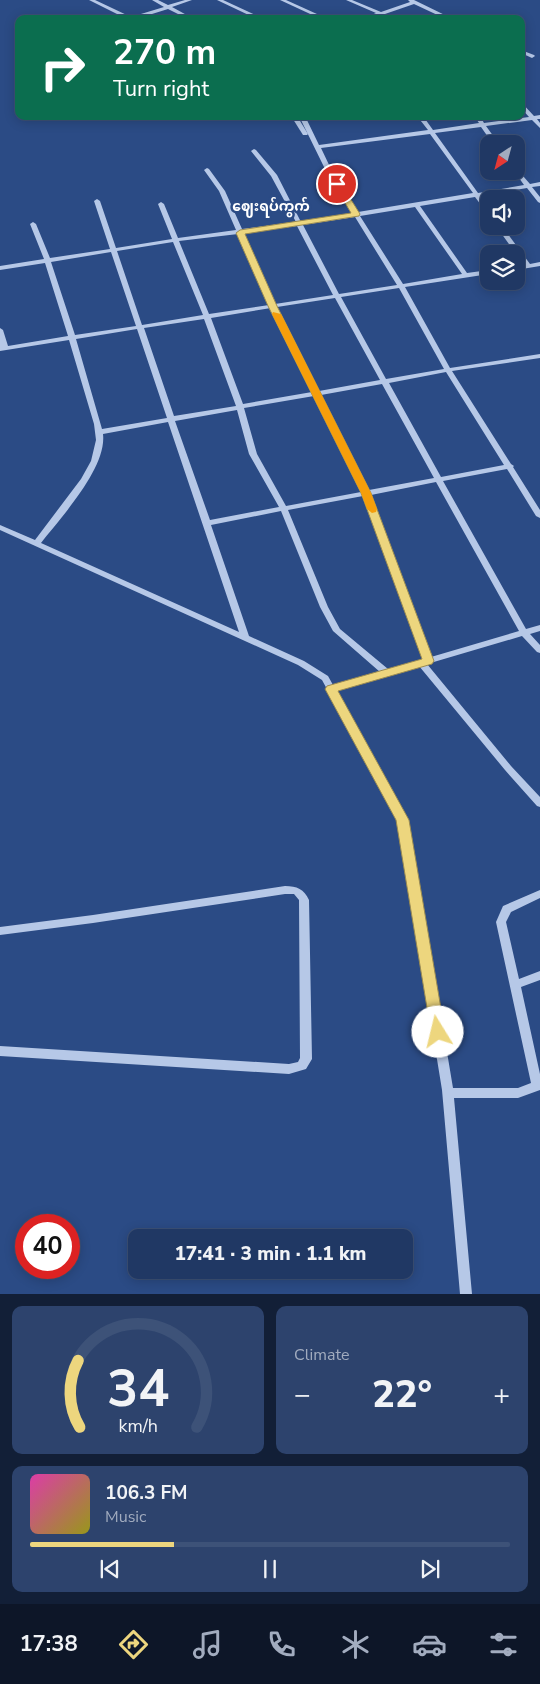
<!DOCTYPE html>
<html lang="en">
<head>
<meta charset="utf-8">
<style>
	body { margin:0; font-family:"Nunito Sans","Noto Sans Myanmar",sans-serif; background:#2d436d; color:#f1f3f6; height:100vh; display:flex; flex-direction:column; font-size:19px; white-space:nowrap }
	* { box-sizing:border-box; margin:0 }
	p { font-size:16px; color:#a2acbf }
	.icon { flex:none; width:28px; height:28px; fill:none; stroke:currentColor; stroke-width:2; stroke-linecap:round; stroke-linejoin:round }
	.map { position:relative; height:1294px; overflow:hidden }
	.details { display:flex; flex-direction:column; gap:12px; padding:12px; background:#121f37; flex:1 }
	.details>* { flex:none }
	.guide { position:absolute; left:15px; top:15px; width:510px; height:105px; border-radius:10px; box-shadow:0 2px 12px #0003,0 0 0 1px #3d5278; background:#0b6e4f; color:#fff; overflow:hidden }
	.needle { width:32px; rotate:216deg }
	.tools { position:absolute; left:480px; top:135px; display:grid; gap:10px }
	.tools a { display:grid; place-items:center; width:45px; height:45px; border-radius:10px; background:#203864; box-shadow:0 2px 12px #0003,0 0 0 1px #3d5278; font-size:25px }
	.speed { position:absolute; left:15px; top:1214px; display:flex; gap:10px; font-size:25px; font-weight:700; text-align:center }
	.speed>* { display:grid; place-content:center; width:65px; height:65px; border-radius:50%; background:#203864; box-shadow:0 2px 12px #0003,0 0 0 1px #3d5278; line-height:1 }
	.speed .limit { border:8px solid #d22; background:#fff; color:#111 }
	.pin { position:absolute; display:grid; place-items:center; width:42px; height:42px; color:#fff; margin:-21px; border:2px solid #fff; border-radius:50%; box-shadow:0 1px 5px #0007 }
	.me { position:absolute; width:55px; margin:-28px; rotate:351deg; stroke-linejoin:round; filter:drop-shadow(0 0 4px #0008) }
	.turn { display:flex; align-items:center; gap:18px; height:105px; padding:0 15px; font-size:22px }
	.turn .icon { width:65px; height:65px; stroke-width:2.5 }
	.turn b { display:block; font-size:35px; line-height:42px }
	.big { font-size:38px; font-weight:800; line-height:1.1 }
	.details .tile { flex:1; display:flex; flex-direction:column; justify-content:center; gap:8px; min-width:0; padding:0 18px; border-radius:10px; background:#2d436d }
	.details .dial { align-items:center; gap:0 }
	.dial svg { height:130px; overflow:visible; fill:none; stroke:#3d5278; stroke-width:7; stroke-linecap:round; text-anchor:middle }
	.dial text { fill:#f1f3f6; stroke:none }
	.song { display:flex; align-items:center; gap:15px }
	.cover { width:60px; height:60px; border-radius:8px; background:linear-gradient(135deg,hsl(320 70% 55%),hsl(60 70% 35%)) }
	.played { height:5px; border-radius:2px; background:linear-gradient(90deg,#edd67e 30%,#3d5278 30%) }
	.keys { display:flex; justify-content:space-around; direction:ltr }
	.heat { display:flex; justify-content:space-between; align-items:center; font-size:28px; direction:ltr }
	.details .tiles { flex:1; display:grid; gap:12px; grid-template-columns:1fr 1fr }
	.tile:last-child { grid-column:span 2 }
	.trip { position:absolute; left:128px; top:1229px; width:285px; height:50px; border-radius:10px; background:#203864; box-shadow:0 2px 12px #0003,0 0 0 1px #3d5278; font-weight:800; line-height:50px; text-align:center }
	.tab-bar { display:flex; height:80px; justify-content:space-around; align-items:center; background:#0d1628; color:#a2acbf }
	.tab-bar .icon { width:35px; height:35px }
	.tab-bar .on { color:#edd67e }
	.tab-bar b { font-size:22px; color:#f1f3f6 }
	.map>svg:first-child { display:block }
</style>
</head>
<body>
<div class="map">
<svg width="540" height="1294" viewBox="0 0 540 1294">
	<rect width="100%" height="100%" fill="#2b4b85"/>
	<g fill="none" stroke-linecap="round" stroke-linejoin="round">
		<g fill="#b6c8e7" fill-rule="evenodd">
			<polygon points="89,0 95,0 131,17 164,7 152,0 158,0 168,5 185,0 192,0 172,7 194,19 188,19 168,9 136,19 127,19"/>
			<polygon points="217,0 223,0 264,19 257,19"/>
			<polygon points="280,0 286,0 328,19 321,19"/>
			<polygon points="346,0 352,0 381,12 410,2 408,0 414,0 453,19 446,19 414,4 385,14 396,19 389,19 380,15 370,19 362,19 376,13"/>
			<polygon points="521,50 534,55 535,56 532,58 521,53"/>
			<path d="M521,102L534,116L540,115V119H537L540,123V128L532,120L486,126L499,144H493L481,127L435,133L478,193L524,185L514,171H516V168L530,184L540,182V186L532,187L540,197V203L538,202L527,188L480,196L489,207V214L487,213L475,197L420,206L467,273L489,270V274L405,287L450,368L540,354V358L452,371L511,464L514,466L513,467L540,510V518L536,516L507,469L443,481L526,629L540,625V631L530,634L540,645V653L537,652L522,636L427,664L511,766L540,797V807L537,806L505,770L419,666L336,691L408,819L453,1088H518L531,1083L496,922L503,906L540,890V898L511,912L506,922L519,979L540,971V980L521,987L540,1074V1090L518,1098H454L472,1294H460L442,1090L398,819L322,680L298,665L0,530V525L35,540L81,479L91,461L96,440L94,424L69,340L0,351V328L3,330L8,346L68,336L45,263L0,270V266L44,259L30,224L33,222L36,224L50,258L110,249L94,201L97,199L100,201L116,248L172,239L158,204L161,202L164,204L178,238L236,230L219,191L204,170L207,168L209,169L225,191L242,229L296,222L271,176L251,151L254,149L256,150L277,175L301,222L353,213L325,169L299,116H305L319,145L428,130L417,116H423L433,130L479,123L474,116H480L484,123L529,117L521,108ZM430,134L473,193L358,212L331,169L321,148ZM415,207L462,274L403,284L360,216ZM355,217L397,285L339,294L303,225ZM297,226L333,295L275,304L244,233ZM238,234L269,305L209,314L179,241ZM173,242L203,315L142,325L117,251ZM111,252L136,326L75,335L51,262ZM399,288L444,369L386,379L341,297ZM335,298L380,380L319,391L277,307ZM271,308L312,392L243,404L211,318ZM204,319L236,406L174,416L144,328ZM137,329L167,418L102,429L76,339ZM446,372L504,465L441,477L389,383ZM382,384L434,478L369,490L321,395ZM314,396L361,492L286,506L257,454L244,408ZM237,410L249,454L279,507L210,520L175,421ZM168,422L239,632L41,543C62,516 107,468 103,434ZM436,482L519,631L431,657L371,495ZM363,496L423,659L388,669L340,629L328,607L288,510ZM281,511L320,607L333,631L380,672L333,685L328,676L304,661L249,636L211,525Z"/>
			<polygon points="291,116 297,116 308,134 307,135 303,135"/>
			<polygon points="496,226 502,226 530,264 540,262 540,266 516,270 516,266 524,265"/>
			<path d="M285,886C297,886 304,889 309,900L312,1059L306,1069L289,1074L0,1056V1046L289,1064L298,1062L300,1058L299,900L294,894H285L93,923L0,935V927L93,915Z"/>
		</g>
	</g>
	<polygon fill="#edd67e" stroke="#9a8b52" points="335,182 340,182 360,214 359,216 245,234 277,306 371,493 434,661 432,664 338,691 409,820 445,1032 443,1036 438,1038 433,1036 431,1032 396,820 325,689 327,686 422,659 361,493 268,306 236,233 240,230 351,213 334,184"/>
	<polygon fill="#f59e0b" points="273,312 281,314 371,493 377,509 376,512 372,513 367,509 361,493 272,314"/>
	<g text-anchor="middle" stroke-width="5" stroke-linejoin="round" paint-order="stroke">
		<g font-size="14" font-weight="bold" fill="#fff" stroke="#2b4b85">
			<text x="271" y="211">ဈေးရပ်ကွက်</text>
		</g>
	</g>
</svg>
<div class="tools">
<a><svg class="needle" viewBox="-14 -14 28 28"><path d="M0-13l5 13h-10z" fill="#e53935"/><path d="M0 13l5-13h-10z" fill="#a2acbf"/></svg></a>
<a><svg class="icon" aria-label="sound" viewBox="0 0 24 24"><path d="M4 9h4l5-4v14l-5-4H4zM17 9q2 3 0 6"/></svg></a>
<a><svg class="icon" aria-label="layers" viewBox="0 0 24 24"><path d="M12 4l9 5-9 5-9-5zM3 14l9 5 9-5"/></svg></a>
</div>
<div class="speed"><div class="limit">40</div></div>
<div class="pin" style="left:337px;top:184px;background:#d93025"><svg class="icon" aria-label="arrive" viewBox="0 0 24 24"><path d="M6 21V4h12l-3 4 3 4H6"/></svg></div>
<svg class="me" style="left:438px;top:1032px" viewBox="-20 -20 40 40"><circle r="19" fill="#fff"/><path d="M0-13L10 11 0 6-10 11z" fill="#edd67e"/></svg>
<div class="trip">17:41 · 3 min · 1.1 km</div>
<div class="guide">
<div class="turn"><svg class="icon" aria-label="right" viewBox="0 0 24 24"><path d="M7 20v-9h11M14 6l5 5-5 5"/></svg><div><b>270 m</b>Turn right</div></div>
</div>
</div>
<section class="details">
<div class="tiles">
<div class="tile dial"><svg viewBox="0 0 100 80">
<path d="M14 69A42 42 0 1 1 86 69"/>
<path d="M14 69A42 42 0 0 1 13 28" stroke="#edd67e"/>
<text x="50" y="56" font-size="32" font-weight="700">34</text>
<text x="50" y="72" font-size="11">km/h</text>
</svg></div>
<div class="tile"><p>Climate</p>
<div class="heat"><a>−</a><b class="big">22°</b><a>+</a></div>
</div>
<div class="tile">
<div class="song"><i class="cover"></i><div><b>106.3 FM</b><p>Music</p></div></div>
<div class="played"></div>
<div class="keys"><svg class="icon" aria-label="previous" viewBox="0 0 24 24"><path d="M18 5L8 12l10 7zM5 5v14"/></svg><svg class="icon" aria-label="pause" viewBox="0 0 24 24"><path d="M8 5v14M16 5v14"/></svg><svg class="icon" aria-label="next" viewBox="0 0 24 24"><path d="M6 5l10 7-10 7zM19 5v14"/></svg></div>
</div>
</div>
</section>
<nav class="tab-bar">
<b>17:38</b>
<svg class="icon on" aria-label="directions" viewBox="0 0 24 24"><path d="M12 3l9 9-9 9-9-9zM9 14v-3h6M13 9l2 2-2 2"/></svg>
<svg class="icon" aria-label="music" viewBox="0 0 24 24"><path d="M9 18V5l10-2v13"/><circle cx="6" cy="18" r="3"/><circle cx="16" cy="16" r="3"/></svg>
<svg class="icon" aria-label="phone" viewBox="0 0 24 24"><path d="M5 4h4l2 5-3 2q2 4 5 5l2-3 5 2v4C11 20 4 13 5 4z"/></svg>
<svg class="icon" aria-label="climate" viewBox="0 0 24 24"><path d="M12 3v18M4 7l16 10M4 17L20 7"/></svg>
<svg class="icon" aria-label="car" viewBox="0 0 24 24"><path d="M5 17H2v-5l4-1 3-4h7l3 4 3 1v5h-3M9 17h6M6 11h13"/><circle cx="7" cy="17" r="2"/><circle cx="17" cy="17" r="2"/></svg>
<svg class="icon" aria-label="filters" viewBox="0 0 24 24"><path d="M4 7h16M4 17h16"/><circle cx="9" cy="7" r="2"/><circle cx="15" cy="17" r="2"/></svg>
</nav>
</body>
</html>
